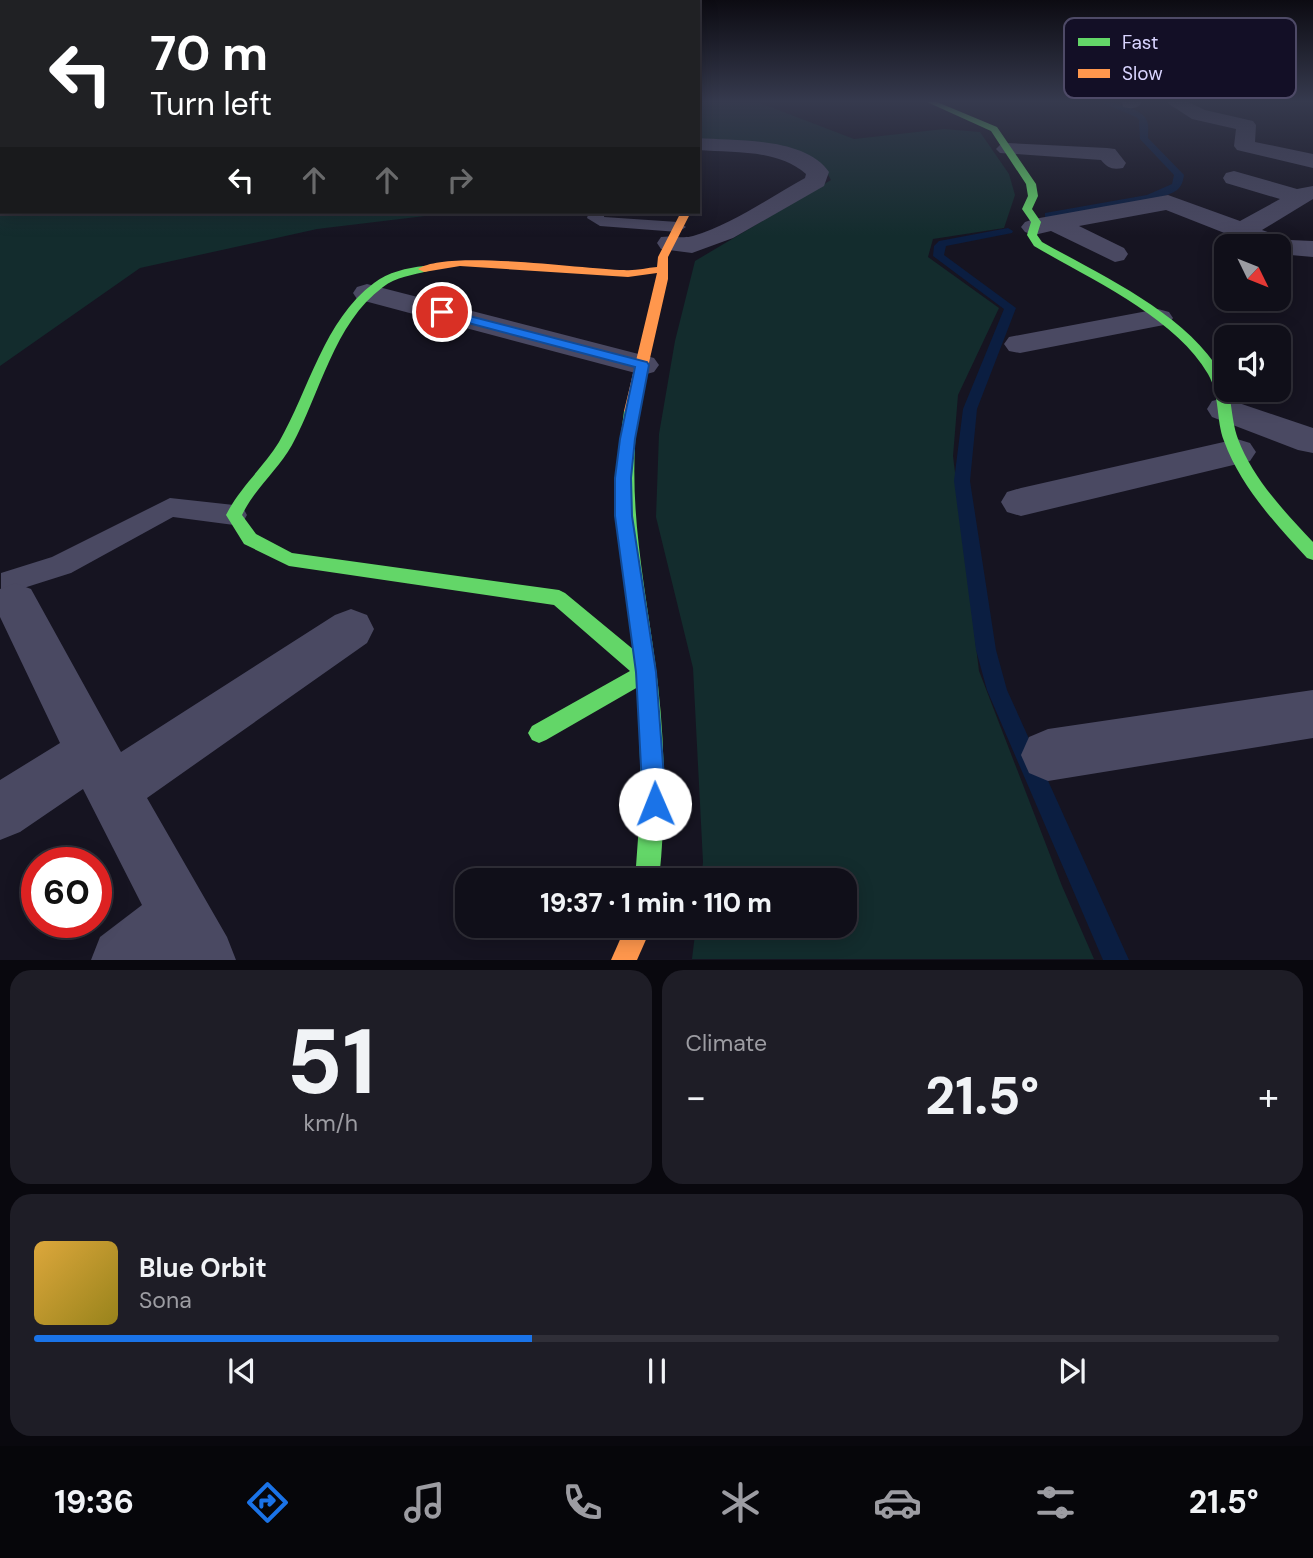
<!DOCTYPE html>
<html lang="en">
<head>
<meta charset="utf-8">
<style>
	body { margin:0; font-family:"DM Sans",sans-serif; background:#1e1d26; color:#f1f3f6; height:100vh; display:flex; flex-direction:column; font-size:26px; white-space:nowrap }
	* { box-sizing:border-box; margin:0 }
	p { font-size:23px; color:#9c9ca2 }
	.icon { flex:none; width:38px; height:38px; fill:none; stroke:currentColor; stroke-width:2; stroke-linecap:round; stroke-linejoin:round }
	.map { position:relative; height:960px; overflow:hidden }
	.sheet { display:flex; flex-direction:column; gap:10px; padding:10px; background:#09080e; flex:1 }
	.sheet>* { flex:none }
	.banner { position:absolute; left:0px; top:0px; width:700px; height:214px; box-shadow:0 4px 18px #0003,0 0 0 2px #302f38; background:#202124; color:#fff; overflow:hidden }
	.needle { width:46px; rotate:133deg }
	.buttons { position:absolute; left:1214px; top:234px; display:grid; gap:14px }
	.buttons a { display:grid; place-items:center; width:77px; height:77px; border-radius:14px; background:#100f19; box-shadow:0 4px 18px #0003,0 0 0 2px #302f38; font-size:35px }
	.speed { position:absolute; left:21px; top:847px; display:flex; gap:14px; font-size:35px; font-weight:700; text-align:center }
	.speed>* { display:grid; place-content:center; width:91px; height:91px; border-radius:50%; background:#100f19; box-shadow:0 4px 18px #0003,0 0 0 2px #302f38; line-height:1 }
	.speed .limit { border:10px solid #d22; background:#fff; color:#111 }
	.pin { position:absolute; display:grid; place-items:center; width:60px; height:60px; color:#fff; margin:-30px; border:4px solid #fff; border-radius:50%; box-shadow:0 2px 7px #0007 }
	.me { position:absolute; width:77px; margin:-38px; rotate:359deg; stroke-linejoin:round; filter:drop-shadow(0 0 5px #0008) }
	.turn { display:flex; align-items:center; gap:24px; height:147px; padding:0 35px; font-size:32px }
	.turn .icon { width:91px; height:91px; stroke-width:2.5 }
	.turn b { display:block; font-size:49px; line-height:60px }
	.lanes { display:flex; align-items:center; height:66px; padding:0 35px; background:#0003; justify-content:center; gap:35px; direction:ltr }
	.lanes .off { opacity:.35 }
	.big { font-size:52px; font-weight:800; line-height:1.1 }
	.sheet .card { flex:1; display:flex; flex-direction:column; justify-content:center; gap:10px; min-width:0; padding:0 24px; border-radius:21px; background:#1e1d26 }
	.sheet .dial { align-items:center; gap:0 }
	.dial b { font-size:91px; line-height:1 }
	.song { display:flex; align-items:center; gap:21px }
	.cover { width:84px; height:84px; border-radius:10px; background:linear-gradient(135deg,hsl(40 70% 55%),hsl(50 70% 35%)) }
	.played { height:7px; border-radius:4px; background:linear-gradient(90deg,#1a73e8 40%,#302f38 40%) }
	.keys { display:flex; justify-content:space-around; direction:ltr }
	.heat { display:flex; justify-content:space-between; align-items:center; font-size:38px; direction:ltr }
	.sheet .tiles { flex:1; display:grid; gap:10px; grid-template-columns:1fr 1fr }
	.card:last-child { grid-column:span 2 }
	.trip { position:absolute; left:455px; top:868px; width:402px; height:70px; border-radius:21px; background:#100f19; box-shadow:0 4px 18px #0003,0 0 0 2px #302f38; font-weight:800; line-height:70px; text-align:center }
	.dock { display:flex; height:112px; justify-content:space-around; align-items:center; background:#06060a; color:#9c9ca2 }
	.dock .icon { width:49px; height:49px }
	.dock .selected { color:#1a73e8 }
	.dock b { font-size:32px; color:#f1f3f6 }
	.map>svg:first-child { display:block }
</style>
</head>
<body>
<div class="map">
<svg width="1313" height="960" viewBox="0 0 1313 960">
	<rect width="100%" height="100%" fill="#161421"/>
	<g fill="#132c2d">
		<polygon points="0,102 2,212 530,212 528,215 425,216 317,229 140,268 0,366"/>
		<polygon points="698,102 760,103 854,139 944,129 980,132 1009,174 1015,195 1004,228 933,239 928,257 999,308 958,395 953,456 979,671 1062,886 1094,959 692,959 696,926 845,926 845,880 701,880 703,862 693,668 656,517 659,434 675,341 695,261 831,180 823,165 810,157 698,141"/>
	</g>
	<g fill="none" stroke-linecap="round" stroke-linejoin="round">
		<g fill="#0b1e41" fill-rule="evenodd">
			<path d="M1100,102C1112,101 1143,108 1147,121C1149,126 1148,133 1148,138L1184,175C1183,181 1182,186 1177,190C1162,202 1065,219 1045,217V213L1147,195L1172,184L1174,175L1140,139L1139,120L1136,117Z"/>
			<polygon points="1008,228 1013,231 1012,233 946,246 944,255 1016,308 977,409 970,481 996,650 1007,690 1129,960 1103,960 987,690 976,650 954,481 963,409 1004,309 933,256 934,246 939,241"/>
		</g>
		<g fill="#4a4962" fill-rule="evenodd">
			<polygon points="589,212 605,212 604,217 678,222 686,227 678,232 600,226 587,218"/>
			<polygon points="170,498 234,505 243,508 247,515 243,522 234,525 173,517 71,573 11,592 1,589 1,573 52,557"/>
		</g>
		<g fill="#4a4962" fill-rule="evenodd">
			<path d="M1122,102H1142C1138,109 1131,109 1123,107Z"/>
			<polygon points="1166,102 1188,102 1205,110 1253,121 1256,125 1255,142 1313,154 1313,168 1237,150 1234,146 1236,129 1192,119"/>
			<path d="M698,138C736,141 805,137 829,172L824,186L733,238L692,253L661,249L657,243L661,237C672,235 683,239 693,236C733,224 770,197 805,178L806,174C777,149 735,153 698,150Z"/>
			<path d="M1007,143L1107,148L1115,149L1126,163L1123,168C1112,170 1108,168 1101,160L1000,153L996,149L1000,145Z"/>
			<polygon points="1234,171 1297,189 1313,186 1313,199 1262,230 1290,240 1313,241 1313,257 1279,254 1279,247 1260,247 1166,210 1079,226 1124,248 1128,254 1124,260 1115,262 1051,231 1034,235 1025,232 1021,227 1025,222 1034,219 1168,195 1240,221 1280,199 1226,183 1223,178 1226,173"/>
			<polygon points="367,284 654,358 659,365 654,372 643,375 357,299 353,293 357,287"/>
			<polygon points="1158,309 1169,312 1173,318 1169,324 1020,353 1009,351 1004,344 1009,337 1020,335"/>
			<polygon points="1224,398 1313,428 1313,453 1298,450 1212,417 1207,409 1212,401"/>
			<polygon points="1237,439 1250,443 1256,452 1250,461 1021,516 1007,512 1001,502 1007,492 1021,488"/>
			<polygon points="15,583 31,589 121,752 335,615 351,609 367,615 374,629 367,643 147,798 227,937 236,960 91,960 100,937 142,905 83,789 20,832 0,840 0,780 60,743 0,617 0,589"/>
			<polygon points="1313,690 1313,738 1048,781 1029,773 1021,755 1029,737 1048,729"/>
		</g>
		<g fill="#63d668" fill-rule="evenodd">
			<path d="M927,102H937L997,127L1036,184L1038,196L1032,209L1041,222L1037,235L1042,242C1101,275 1185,313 1221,373C1233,393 1230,417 1238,439C1253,479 1284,511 1313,542V560L1307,558C1275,523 1241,487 1224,441C1216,420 1220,395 1208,374C1175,317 1090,279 1034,246L1027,235L1031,222L1022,209L1028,196L1026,184L991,131Z"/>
			<path d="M424,266L430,269L428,271C413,275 396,277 383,287C334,323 320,394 292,445C278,470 255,488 242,515L256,534L292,553L559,590L565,593L634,650C624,569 612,492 624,411L631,406L636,408L638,411C627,500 643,574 655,661C665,734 667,807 659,880H635L641,797L638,687L546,740L539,743L532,740L528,733L532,726L630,671L554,605L289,566L244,544L226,515C240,487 263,468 279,442C309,390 324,320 374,283C388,272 407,268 424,266Z"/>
		</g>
		<g fill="#ff974d" fill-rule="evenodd">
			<path d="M681,212H691L668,257V279L638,411L631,416L624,411L657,273L628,277L460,266L424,272L418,269C447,249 583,269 624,270C635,271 646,268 657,267L658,257Z"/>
			<polygon points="626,926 652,926 637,960 611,960"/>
		</g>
	</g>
	<linearGradient id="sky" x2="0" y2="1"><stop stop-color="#0c0b12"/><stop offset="0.43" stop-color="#363a4e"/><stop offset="1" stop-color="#363a4e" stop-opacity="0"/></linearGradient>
	<rect width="1313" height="236" fill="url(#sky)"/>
	<polygon fill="#1a73e8" stroke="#114b97" stroke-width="2" points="442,309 647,362 649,365 635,439 631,478 632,516 656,672 666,804 663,812 655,815 647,812 643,804 636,672 615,516 615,478 620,439 635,367 438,315 438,310"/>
	<rect x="1064" y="18" width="232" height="80" rx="10" fill="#130f26" stroke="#4e4a67" stroke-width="2"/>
	<rect x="1078" y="38" width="32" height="8" fill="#63d668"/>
	<rect x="1078" y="69" width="32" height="9" fill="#ff974d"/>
	<g font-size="19" fill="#d9d4ff">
		<text x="1122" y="49">Fast</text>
		<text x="1122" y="80">Slow</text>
	</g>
</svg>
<div class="buttons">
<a><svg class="needle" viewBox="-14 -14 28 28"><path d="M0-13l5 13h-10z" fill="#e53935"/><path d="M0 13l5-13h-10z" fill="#9c9ca2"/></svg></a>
<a><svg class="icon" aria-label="sound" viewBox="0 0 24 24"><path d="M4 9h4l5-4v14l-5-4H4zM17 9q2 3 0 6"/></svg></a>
</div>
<div class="speed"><div class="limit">60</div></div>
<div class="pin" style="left:442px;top:312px;background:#d93025"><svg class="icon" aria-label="arrive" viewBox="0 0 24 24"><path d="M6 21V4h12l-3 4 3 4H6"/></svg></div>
<svg class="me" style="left:655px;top:804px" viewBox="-20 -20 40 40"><circle r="19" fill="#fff"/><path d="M0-13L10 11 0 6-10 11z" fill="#1a73e8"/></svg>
<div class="trip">19:37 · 1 min · 110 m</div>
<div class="banner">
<div class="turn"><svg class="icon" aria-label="left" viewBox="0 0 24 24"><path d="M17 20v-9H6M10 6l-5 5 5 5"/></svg><div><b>70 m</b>Turn left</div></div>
<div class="lanes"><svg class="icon" aria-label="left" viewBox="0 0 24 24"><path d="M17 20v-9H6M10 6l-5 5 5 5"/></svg><svg class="icon off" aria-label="ahead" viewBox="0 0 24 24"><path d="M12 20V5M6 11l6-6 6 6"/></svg><svg class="icon off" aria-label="ahead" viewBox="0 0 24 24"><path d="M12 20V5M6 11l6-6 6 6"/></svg><svg class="icon off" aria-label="right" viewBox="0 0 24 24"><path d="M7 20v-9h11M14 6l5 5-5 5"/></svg></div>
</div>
</div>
<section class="sheet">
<div class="tiles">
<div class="card dial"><b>51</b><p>km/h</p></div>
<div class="card"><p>Climate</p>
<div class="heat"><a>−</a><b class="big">21.5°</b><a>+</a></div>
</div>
<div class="card">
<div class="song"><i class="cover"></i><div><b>Blue Orbit</b><p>Sona</p></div></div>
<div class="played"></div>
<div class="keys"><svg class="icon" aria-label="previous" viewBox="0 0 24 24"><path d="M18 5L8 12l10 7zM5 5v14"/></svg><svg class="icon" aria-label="pause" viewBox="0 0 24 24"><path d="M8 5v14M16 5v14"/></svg><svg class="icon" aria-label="next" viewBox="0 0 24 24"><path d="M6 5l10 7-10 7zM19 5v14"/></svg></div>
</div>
</div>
</section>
<nav class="dock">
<b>19:36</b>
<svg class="icon selected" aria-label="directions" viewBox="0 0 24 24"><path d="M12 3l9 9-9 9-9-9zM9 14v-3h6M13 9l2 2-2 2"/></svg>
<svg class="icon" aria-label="music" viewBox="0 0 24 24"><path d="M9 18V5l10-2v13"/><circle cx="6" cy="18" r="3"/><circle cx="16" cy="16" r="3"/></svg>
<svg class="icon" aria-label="phone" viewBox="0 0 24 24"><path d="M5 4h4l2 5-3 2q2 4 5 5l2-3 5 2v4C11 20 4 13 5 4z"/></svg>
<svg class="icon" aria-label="climate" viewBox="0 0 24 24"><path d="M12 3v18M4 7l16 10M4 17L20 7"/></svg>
<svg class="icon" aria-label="car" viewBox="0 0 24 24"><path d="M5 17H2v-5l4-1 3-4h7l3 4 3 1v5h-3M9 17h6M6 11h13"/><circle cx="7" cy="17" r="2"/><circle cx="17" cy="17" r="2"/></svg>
<svg class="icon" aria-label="filters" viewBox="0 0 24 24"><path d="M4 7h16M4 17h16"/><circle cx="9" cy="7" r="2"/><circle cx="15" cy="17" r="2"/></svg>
<b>21.5°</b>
</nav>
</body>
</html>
